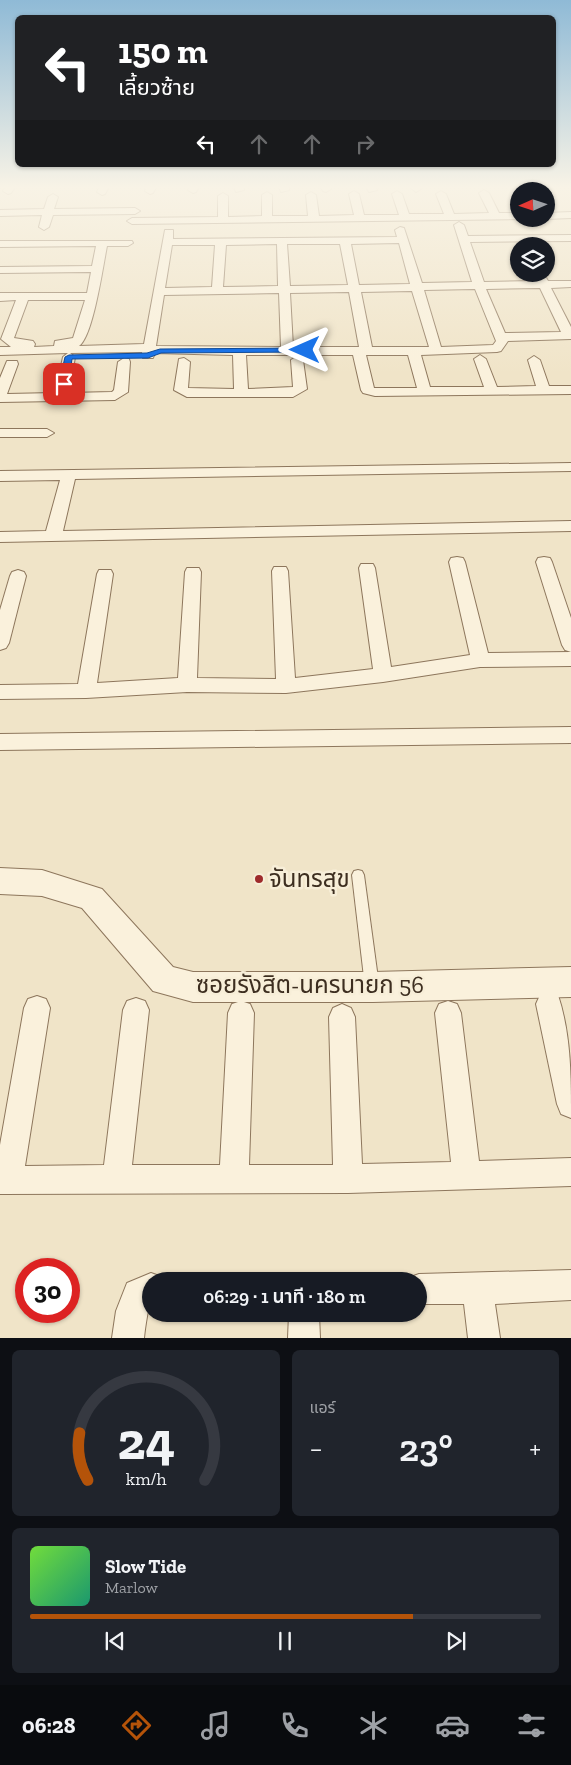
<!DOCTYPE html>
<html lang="th">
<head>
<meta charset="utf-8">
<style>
	body { margin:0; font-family:"Zilla Slab","Noto Sans Thai",serif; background:#20242c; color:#f1f3f6; height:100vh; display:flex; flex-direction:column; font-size:19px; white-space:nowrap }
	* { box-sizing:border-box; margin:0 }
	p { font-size:16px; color:#9ea1a6 }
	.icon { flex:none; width:28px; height:28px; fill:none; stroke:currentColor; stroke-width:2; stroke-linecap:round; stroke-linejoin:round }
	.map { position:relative; height:1338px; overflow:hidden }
	.drawer { display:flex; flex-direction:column; gap:12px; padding:12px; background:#0d0f14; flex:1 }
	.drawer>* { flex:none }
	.top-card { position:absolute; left:15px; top:15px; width:541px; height:152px; border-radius:8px; box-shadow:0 1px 4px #0004; background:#202124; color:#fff; overflow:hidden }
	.needle { width:32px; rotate:267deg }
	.tools { position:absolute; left:510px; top:182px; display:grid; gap:10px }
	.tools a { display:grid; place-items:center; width:45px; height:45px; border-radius:50%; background:#171b24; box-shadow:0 1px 4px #0004; font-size:25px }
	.speed { position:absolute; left:15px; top:1258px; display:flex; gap:10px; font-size:25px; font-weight:700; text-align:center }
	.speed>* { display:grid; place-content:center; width:65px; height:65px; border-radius:50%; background:#171b24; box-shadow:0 1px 4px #0004; line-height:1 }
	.speed .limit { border:8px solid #d22; background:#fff; color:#111 }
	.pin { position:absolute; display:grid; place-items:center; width:42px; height:42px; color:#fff; margin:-21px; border-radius:10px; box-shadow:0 2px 8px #0006 }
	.me { position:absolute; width:55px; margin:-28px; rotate:270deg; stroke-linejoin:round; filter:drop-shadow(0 0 4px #0008) }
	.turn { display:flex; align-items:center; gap:18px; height:105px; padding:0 20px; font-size:22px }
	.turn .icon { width:65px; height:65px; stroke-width:2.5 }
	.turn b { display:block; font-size:35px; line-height:42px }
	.lanes { display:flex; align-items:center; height:48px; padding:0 20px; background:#0003; justify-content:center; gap:25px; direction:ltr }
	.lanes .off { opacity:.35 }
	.big { font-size:38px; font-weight:600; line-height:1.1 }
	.drawer .tile { flex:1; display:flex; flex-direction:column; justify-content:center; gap:8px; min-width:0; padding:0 18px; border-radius:8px; background:#20242c }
	.drawer .dial { align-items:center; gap:0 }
	.dial svg { height:130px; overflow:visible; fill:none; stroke:#363941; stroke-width:7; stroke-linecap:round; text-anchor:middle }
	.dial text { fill:#f1f3f6; stroke:none }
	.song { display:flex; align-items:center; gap:15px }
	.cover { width:60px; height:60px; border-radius:8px; background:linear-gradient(135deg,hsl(100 70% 55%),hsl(160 70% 35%)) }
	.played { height:5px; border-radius:2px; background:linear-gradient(90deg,#b45309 75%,#363941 75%) }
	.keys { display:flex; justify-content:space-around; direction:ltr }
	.heat { display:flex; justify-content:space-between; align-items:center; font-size:28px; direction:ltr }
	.drawer .tiles { flex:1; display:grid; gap:12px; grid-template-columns:1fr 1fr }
	.tile:last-child { grid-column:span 2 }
	.trip { position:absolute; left:142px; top:1272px; width:285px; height:50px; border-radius:25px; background:#171b24; box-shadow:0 1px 4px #0004; font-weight:600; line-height:50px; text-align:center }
	.menu { display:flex; height:80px; justify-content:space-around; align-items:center; background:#090b0e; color:#9ea1a6 }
	.menu .icon { width:35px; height:35px }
	.menu .active { color:#b45309 }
	.menu b { font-size:22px; color:#f1f3f6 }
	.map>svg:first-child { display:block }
</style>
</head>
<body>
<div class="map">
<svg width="571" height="1338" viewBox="0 0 571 1338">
	<rect width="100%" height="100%" fill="#f0e4c8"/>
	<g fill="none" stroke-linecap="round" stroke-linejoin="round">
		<g stroke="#8d765c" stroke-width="2">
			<polygon id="service" points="358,870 362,871 364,875 379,986 377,991 372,992 367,991 365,986 352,875 354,871"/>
		</g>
		<g stroke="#8d765c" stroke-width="2">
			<g id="minor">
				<polygon points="5,187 15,187 11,193 8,194 3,191"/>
				<polygon points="99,187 109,187 105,194 102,195 97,192"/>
				<polygon points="146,187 156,187 153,193 150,194 145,191"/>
				<polygon points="189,187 199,187 196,192 193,193 188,190"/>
				<polygon points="234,187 244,187 244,190 236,192"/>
				<polygon points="279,187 289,187 289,190 281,192"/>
				<polygon points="321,187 331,187 331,189 326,192 323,191"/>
				<polygon points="366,187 376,187 377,190 369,192"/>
				<polygon points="410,187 420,187 421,189 416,192"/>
				<polygon points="484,190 489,193 499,213 519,213 520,219 132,224 127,221 132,218 218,217 218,196 223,193 228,196 228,217 262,216 262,195 267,192 272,195 272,216 308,216 306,195 311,192 316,195 319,216 354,215 349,194 354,191 359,194 364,215 399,215 392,194 397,191 402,194 409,214 444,214 436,194 441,191 446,194 454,214 489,213 479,193"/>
				<polygon points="53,194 58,197 54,209 135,208 140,211 135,214 53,215 49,227 44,230 39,227 42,215 0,216 0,210 44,209 48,197"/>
				<polygon points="571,212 571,218 546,219 545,219 546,213"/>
				<path d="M459,222L464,225L468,236L571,235V241L470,242L484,282L536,281L534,274H544L548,281H571V287L551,288L571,327V339L508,341L501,351L497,352L421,355L430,387H484L474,359L480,355L486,359L497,387L536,386L528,360L534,356L540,360L549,386H571V394L375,396L363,393L361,390L353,355H246L248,389L293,387L291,360L297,356L303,360L307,389L293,397H187L174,390L179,359L184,358L190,362L188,388L234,389L233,355L155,353L153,358H143L142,352L70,353L75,357L69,393L112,392L114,390L118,362L124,358L129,359L130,362L128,392L115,400L0,402V378L7,361H17L18,364L7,394L55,393L63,357L68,353L0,355V347H11L1,339L16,300L0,301V293H87L91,272L0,273V267L92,266L96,246L0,247V241H132L133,243L128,246H107C103,266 93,337 79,346L144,344L165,230H173V239L397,237L395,230L400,227L404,228L422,283L472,282L454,225ZM399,243L410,284L359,285L351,244ZM277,244L278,286L223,287L226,245ZM287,244H340L348,285L290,286ZM172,245H215L212,287L165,288ZM540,288L561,332L505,333L486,289ZM475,289L496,341L493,345L441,347L424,290ZM412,291L429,347H372L361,292ZM349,292L359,347H293L290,293ZM279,293L281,347L156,346L164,295ZM28,300H85L73,338L55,341L54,346L34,347L35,344L33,341L14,338ZM366,355H408L417,388H374Z"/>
				<polygon points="0,429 47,429 54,433 47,437 0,437"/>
				<polygon points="571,463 571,471 75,479 63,531 571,521 571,531 0,542 0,532 46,531 60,480 0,481 0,471"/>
				<polygon points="457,557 463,558 465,562 488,653 571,652 571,666 480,667 383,682 286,693 187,692 86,698 0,699 0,685 78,684 97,574 99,570 111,570 113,574 97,683 178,678 185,572 187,568 199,568 201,572 197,678 276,679 272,571 274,567 286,567 288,571 295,678 373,669 359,568 361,564 373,564 375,568 391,667 470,655 449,562 451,558"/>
				<polygon points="544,557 550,558 552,562 571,618 571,652 565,650 562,645 536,562 538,558"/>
				<polygon points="18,570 24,572 26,576 9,643 6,648 0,650 0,610 10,576 12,572"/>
				<polygon points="571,727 571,743 0,750 0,734"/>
				<path d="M549,992L558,995C571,1034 571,1076 571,1118L561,1114L557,1104L536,1004L540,995Z"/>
				<polygon points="37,996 46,999 50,1008 25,1166 104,1165 123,1010 127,1001 136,998 145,1001 149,1010 132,1165 220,1165 228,1013 232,1004 241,1001 250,1004 254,1013 249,1165 333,1165 329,1017 333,1008 342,1004 351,1008 355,1017 362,1164 451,1162 435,1013 439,1004 448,1001 457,1004 461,1013 479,1161 571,1158 571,1186 348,1193 0,1194 0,1145 24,1008 28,999"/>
				<polygon points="571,1270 571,1300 495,1304 500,1338 468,1338 464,1304 419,1304 419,1281 407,1281 408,1278 419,1274"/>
				<path d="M151,1273L162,1277L163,1281H151C151,1301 146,1317 144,1338H112L116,1311L127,1283Z"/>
				<polygon points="289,1314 319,1314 320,1338 288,1338"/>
			</g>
		</g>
		<g stroke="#8d765c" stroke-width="2">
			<polygon id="tertiary" points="0,868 42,870 102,889 173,967 193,972 373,972 571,967 571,997 373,1002 193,1002 153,991 82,908 42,896 0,894"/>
		</g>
		<use href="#service" fill="#faf1dc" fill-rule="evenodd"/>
		<use href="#minor" fill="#faf1dc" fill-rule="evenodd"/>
		<use href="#tertiary" fill="#faf1dc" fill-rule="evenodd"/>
	</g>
	<linearGradient id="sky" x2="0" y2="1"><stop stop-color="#8fbad6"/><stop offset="0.5" stop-color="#f8f3e6"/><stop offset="1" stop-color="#f8f3e6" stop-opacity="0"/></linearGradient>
	<rect width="571" height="374" fill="url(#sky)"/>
	<polygon fill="#1a73e8" stroke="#114b97" points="305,348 308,349 308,352 161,353 148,358 72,359 68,384 64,386 59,384 65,357 69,355 147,353 160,349"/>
	<circle fill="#9e2a2b" stroke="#f7eed8" stroke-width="2" cx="259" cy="879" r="5"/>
	<g text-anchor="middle" stroke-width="5" stroke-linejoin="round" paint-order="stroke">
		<g font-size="24" fill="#3d2e20" stroke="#f7eed8" text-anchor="start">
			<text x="269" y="887">จันทรสุข</text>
		</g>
		<g font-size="24" fill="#3d2e20" stroke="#f7eed8">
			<text x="310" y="993">ซอยรังสิต-นครนายก 56</text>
		</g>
	</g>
</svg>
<div class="tools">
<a><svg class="needle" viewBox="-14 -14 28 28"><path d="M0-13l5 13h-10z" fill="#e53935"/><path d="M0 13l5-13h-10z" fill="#9ea1a6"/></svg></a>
<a><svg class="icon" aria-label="layers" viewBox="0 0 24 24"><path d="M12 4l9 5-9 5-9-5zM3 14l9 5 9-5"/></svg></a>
</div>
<div class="speed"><div class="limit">30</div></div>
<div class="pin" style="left:64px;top:384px;background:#d93025"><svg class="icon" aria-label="arrive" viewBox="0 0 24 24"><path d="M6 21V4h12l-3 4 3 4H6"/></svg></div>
<svg class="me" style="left:305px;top:350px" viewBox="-20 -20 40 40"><path d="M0-17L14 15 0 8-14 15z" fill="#1a73e8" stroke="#fff" stroke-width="4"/></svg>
<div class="trip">06:29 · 1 นาที · 180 m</div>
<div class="top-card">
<div class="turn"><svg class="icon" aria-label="left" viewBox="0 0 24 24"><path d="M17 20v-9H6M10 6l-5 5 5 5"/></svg><div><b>150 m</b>เลี้ยวซ้าย</div></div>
<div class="lanes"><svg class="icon" aria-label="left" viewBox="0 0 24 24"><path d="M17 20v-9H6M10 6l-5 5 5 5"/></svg><svg class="icon off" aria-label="ahead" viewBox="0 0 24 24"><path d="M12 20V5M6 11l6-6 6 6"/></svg><svg class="icon off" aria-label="ahead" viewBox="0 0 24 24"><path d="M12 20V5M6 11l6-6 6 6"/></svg><svg class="icon off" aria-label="right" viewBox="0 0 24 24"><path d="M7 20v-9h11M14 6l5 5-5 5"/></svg></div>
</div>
</div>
<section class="drawer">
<div class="tiles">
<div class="tile dial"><svg viewBox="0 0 100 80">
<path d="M14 69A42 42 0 1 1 86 69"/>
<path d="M14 69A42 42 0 0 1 9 40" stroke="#b45309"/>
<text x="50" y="56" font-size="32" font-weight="700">24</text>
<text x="50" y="72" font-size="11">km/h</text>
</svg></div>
<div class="tile"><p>แอร์</p>
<div class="heat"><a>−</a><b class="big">23°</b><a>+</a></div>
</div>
<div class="tile">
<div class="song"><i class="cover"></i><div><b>Slow Tide</b><p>Marlow</p></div></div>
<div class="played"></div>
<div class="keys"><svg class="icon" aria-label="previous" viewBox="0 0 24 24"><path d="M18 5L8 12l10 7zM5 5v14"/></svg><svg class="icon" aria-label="pause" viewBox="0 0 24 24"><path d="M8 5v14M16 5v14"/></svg><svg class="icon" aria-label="next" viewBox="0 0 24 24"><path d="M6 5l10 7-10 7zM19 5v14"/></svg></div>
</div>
</div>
</section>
<nav class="menu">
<b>06:28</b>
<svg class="icon active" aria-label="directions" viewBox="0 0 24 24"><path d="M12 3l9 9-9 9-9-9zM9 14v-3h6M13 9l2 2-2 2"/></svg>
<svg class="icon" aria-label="music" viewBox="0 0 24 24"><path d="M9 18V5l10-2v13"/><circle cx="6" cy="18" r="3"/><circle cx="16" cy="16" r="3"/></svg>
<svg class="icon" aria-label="phone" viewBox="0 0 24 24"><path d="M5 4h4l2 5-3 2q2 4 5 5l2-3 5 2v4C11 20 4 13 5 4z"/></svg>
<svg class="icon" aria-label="climate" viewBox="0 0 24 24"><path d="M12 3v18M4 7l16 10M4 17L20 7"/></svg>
<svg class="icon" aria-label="car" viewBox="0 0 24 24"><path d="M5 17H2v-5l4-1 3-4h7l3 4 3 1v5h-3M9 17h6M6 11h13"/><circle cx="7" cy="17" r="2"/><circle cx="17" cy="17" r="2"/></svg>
<svg class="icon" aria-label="filters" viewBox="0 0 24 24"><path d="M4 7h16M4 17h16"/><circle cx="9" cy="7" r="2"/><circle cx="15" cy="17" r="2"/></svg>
</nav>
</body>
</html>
